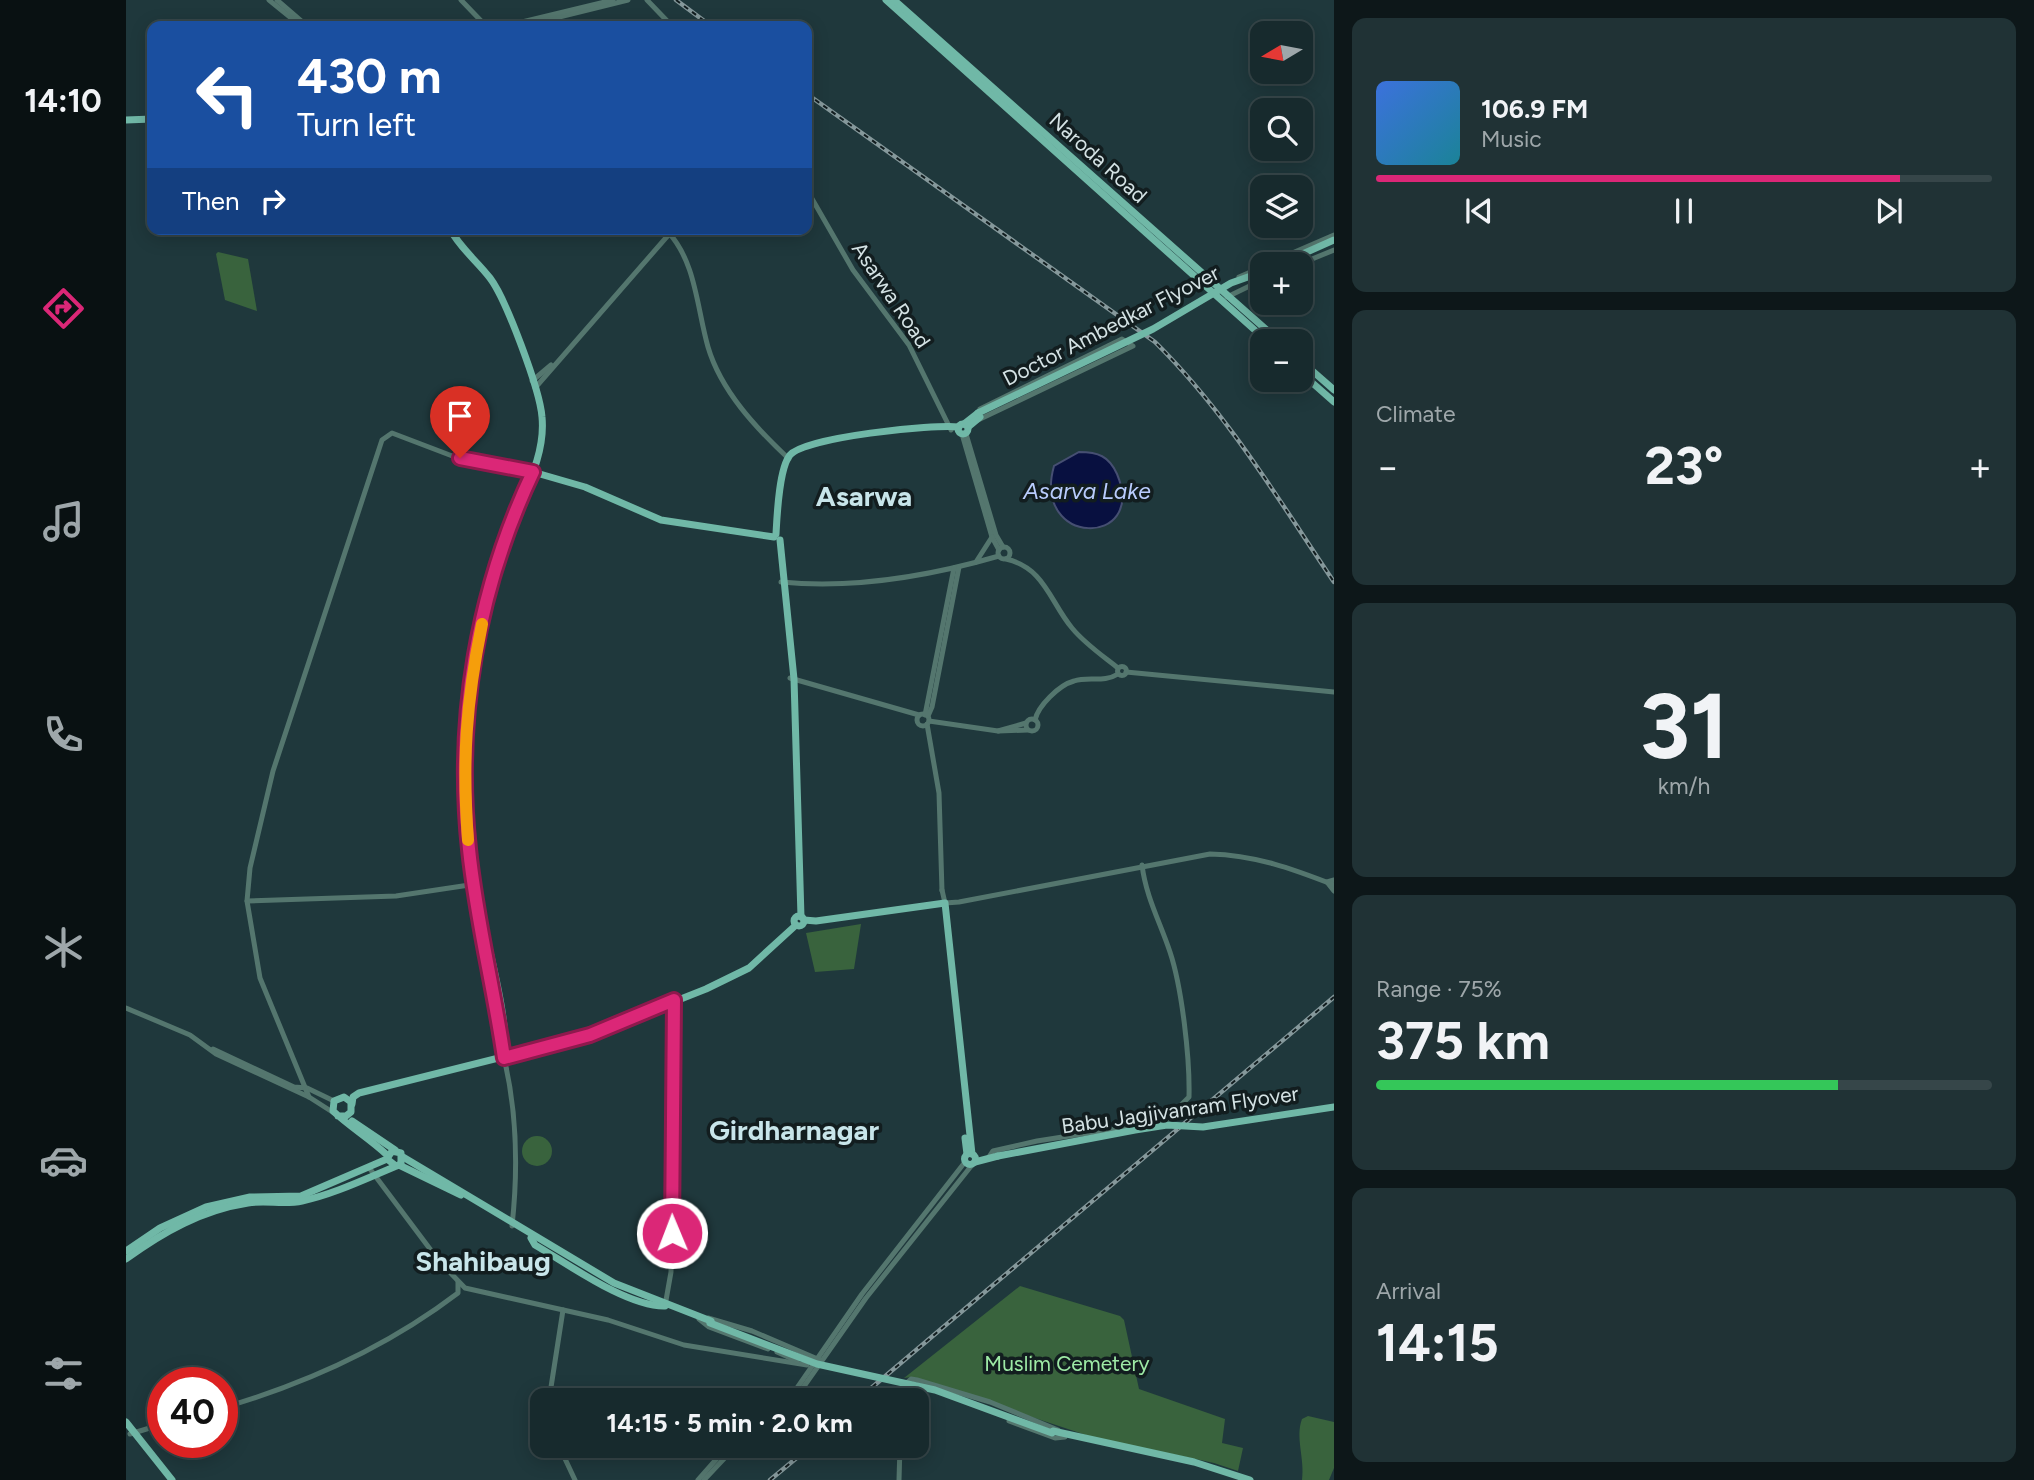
<!DOCTYPE html>
<html lang="en">
<head>
<meta charset="utf-8">
<style>
	body { margin:0; font-family:Figtree,sans-serif; background:#203235; color:#f1f3f6; height:100vh; display:flex; flex-direction:column; font-size:26px; white-space:nowrap }
	* { box-sizing:border-box; margin:0 }
	p { font-size:23px; color:#9ea7aa }
	.icon { flex:none; width:38px; height:38px; fill:none; stroke:currentColor; stroke-width:2; stroke-linecap:round; stroke-linejoin:round }
	.map { position:relative; flex:1; overflow:hidden }
	.side { display:flex; flex-direction:column; gap:18px; padding:18px; background:#0d1719; width:700px }
	.side>* { flex:none }
	.banner { position:absolute; left:21px; top:21px; width:665px; height:214px; border-radius:14px; box-shadow:0 4px 18px #0003,0 0 0 2px #364649; background:#1a4fa0; color:#fff; overflow:hidden }
	.needle { width:46px; rotate:260deg }
	.controls { position:absolute; left:1124px; top:21px; display:grid; gap:14px }
	.controls a { display:grid; place-items:center; width:63px; height:63px; border-radius:14px; background:#172a2d; box-shadow:0 4px 18px #0003,0 0 0 2px #364649; font-size:35px }
	.speed { position:absolute; left:21px; top:1367px; display:flex; gap:14px; font-size:35px; font-weight:700; text-align:center }
	.speed>* { display:grid; place-content:center; width:91px; height:91px; border-radius:50%; background:#172a2d; box-shadow:0 4px 18px #0003,0 0 0 2px #364649; line-height:1 }
	.speed .limit { border:10px solid #d22; background:#fff; color:#111 }
	.pin { position:absolute; display:grid; place-items:center; width:60px; height:60px; color:#fff; margin:-72px -30px; border-radius:50% 50% 50% 0; rotate:-45deg; box-shadow:0 0 7px #0007 }
	.pin .icon { rotate:45deg }
	.me { position:absolute; width:77px; margin:-38px; rotate:359deg; stroke-linejoin:round; filter:drop-shadow(0 0 5px #0008) }
	.turn { display:flex; align-items:center; gap:24px; height:147px; padding:0 35px; font-size:32px }
	.turn .icon { width:91px; height:91px; stroke-width:2.5 }
	.turn b { display:block; font-size:49px; line-height:60px }
	.then { display:flex; align-items:center; height:66px; padding:0 35px; background:#0003; gap:14px; font-size:26px }
	.big { font-size:52px; font-weight:700; line-height:1.1 }
	.side .widget { flex:1; display:flex; flex-direction:column; justify-content:center; gap:10px; min-width:0; padding:0 24px; border-radius:14px; background:#203235 }
	.side .dial { align-items:center; gap:0 }
	.dial b { font-size:91px; line-height:1 }
	.song { display:flex; align-items:center; gap:21px }
	.cover { width:84px; height:84px; border-radius:10px; background:linear-gradient(135deg,hsl(220 70% 55%),hsl(190 70% 35%)) }
	.played { height:7px; border-radius:4px; background:linear-gradient(90deg,#db2777 85%,#364649 85%) }
	.keys { display:flex; justify-content:space-around; direction:ltr }
	.heat { display:flex; justify-content:space-between; align-items:center; font-size:38px; direction:ltr }
	.charge { height:10px; border-radius:5px; background:linear-gradient(90deg,#34c759 75%,#364649 0) }
	.trip { position:absolute; left:404px; top:1388px; width:399px; height:70px; border-radius:14px; background:#172a2d; box-shadow:0 4px 18px #0003,0 0 0 2px #364649; font-weight:700; line-height:70px; text-align:center }
	main { display:flex; flex:1; min-height:0 }
	.tab-bar { display:flex; flex-direction:column; width:126px; justify-content:space-around; align-items:center; background:#091112; color:#9ea7aa }
	.tab-bar .icon { width:49px; height:49px }
	.tab-bar .current { color:#db2777 }
	.tab-bar b { font-size:32px; color:#f1f3f6 }
	.map>svg:first-child { display:block }
</style>
</head>
<body>
<main>
<nav class="tab-bar">
<b>14:10</b>
<svg class="icon current" aria-label="directions" viewBox="0 0 24 24"><path d="M12 3l9 9-9 9-9-9zM9 14v-3h6M13 9l2 2-2 2"/></svg>
<svg class="icon" aria-label="music" viewBox="0 0 24 24"><path d="M9 18V5l10-2v13"/><circle cx="6" cy="18" r="3"/><circle cx="16" cy="16" r="3"/></svg>
<svg class="icon" aria-label="phone" viewBox="0 0 24 24"><path d="M5 4h4l2 5-3 2q2 4 5 5l2-3 5 2v4C11 20 4 13 5 4z"/></svg>
<svg class="icon" aria-label="climate" viewBox="0 0 24 24"><path d="M12 3v18M4 7l16 10M4 17L20 7"/></svg>
<svg class="icon" aria-label="car" viewBox="0 0 24 24"><path d="M5 17H2v-5l4-1 3-4h7l3 4 3 1v5h-3M9 17h6M6 11h13"/><circle cx="7" cy="17" r="2"/><circle cx="17" cy="17" r="2"/></svg>
<svg class="icon" aria-label="filters" viewBox="0 0 24 24"><path d="M4 7h16M4 17h16"/><circle cx="9" cy="7" r="2"/><circle cx="15" cy="17" r="2"/></svg>
</nav>
<div class="map">
<svg width="1208" height="1480" viewBox="0 0 1208 1480">
	<rect width="100%" height="100%" fill="#1f383c"/>
	<g fill="#39633d">
		<polygon points="92,252 122,259 131,311 99,300 90,254"/>
		<polygon points="735,924 728,969 689,972 680,933"/>
		<circle cx="411" cy="1151" r="15"/>
		<polygon points="894,1286 994,1316 998,1320 1013,1389 1099,1419 1096,1443 1117,1448 1112,1471 1088,1463 966,1437 786,1377 778,1378"/>
		<path d="M1182,1416L1208,1422V1468L1203,1480H1176C1179,1459 1169,1437 1176,1419Z"/>
	</g>
	<path fill="#081040" stroke="#464f72" stroke-width="2" d="M953,452C972,452 983,456 991,474C1022,548 905,547 928,466Z"/>
	<g fill="none" stroke-linecap="round" stroke-linejoin="round">
		<g stroke="#54766e" stroke-width="5">
			<polyline points="143,0 175,26"/>
			<polyline points="151,0 181,26"/>
			<polyline points="335,0 360,26"/>
			<polyline points="521,0 546,26"/>
			<polyline points="417,21 502,0"/>
			<polyline points="379,26 487,0"/>
			<polyline points="681,190 727,270 783,345 825,430"/>
			<path d="M542,232C570,262 571,309 582,347C595,391 630,428 663,459"/>
			<polyline points="1141,264 1208,235"/>
			<polyline points="1174,264 1208,250"/>
			<polyline points="1113,277 1136,267"/>
			<polyline points="1101,297 1136,280"/>
			<polyline points="406,381 425,365"/>
			<polyline points="409,388 545,232"/>
			<polyline points="852,420 1007,346 996,339 854,409"/>
			<polyline points="836,434 866,537 873,550"/>
			<polyline points="840,434 870,535 877,547"/>
			<circle cx="878" cy="553" r="6"/>
			<path d="M880,559C919,568 924,602 946,628C959,644 977,656 992,668"/>
			<polyline points="850,562 866,537"/>
			<path d="M655,582C727,589 804,576 873,556"/>
			<circle cx="996" cy="671" r="4.5"/>
			<polyline points="1000,672 1208,692"/>
			<polyline points="664,678 793,715"/>
			<circle cx="797" cy="720" r="6"/>
			<polyline points="799,715 828,568"/>
			<polyline points="802,716 806,707 833,567"/>
			<circle cx="906" cy="725" r="6"/>
			<path d="M909,720C912,706 933,685 948,681C962,676 978,683 992,674"/>
			<polyline points="803,721 872,731 900,723"/>
			<polyline points="801,724 813,793 816,891"/>
			<polyline points="872,731 902,730"/>
			<polyline points="1208,880 1201,882 1208,891"/>
			<path d="M816,890L819,903L833,902L1084,854C1129,855 1167,869 1208,885"/>
			<polyline points="121,901 270,896 350,884"/>
			<polyline points="0,1008 64,1035 90,1054 183,1097 208,1113"/>
			<polyline points="87,1049 168,1087 181,1088 208,1101"/>
			<path d="M379,1062C391,1115 392,1171 386,1226"/>
			<polyline points="183,1097 134,978 121,901 124,868 147,771 256,440 266,433 329,457 407,472"/>
			<path d="M863,1157L867,1151L911,1141L1039,1121L1063,1097C1064,1059 1056,988 1044,952C1034,922 1020,897 1016,865"/>
			<polyline points="244,1169 313,1261 339,1288 482,1320 558,1345 681,1365"/>
			<polyline points="539,1306 545,1272 547,997"/>
			<polyline points="582,1318 626,1331 694,1360"/>
			<polyline points="573,1319 583,1327 642,1349"/>
			<polyline points="651,1352 671,1361"/>
			<polyline points="423,1400 437,1310"/>
			<polyline points="655,1400 671,1388 736,1294 839,1162"/>
			<polyline points="664,1400 674,1392 740,1298 846,1165"/>
			<polyline points="771,1400 776,1387 785,1379 791,1380 864,1402 932,1430"/>
			<path d="M96,1408C182,1383 261,1347 332,1293V1282"/>
			<polyline points="883,1421 929,1438 939,1437"/>
			<polyline points="4,1434 37,1424"/>
			<polyline points="433,1446 449,1480"/>
			<polyline points="572,1480 602,1446"/>
			<polyline points="578,1480 610,1446"/>
			<polyline points="773,1480 774,1446"/>
		</g>
		<g stroke="#70b8a7" stroke-width="7">
			<polyline points="760,0 1141,341"/>
			<polyline points="768,0 1153,341"/>
			<polyline points="0,120 26,119"/>
			<path d="M324,229C334,248 351,261 364,278C380,299 414,390 416,417C420,458 395,496 382,533C369,569 358,607 352,646C336,731 339,819 354,905C362,950 383,1017 379,1062"/>
			<polyline points="1154,264 1208,240"/>
			<polyline points="1174,360 1208,390"/>
			<polyline points="1174,372 1208,402"/>
			<circle cx="837" cy="429" r="5"/>
			<polyline points="838,424 852,413"/>
			<polyline points="842,427 854,417"/>
			<polyline points="407,472 459,487 535,520 648,537"/>
			<path d="M650,534C651,516 653,468 664,455C679,437 807,424 833,427"/>
			<polyline points="654,540 668,679 675,917"/>
			<circle cx="673" cy="921" r="5"/>
			<polyline points="678,920 690,921 819,903 846,1154"/>
			<polyline points="226,1104 227,1097 233,1093 464,1035 580,989 623,968 670,925"/>
			<path d="M212,1116H220L225,1112V1102L218,1097L208,1101L207,1111C224,1127 244,1139 261,1155"/>
			<polyline points="226,1121 269,1150"/>
			<polyline points="839,1138 841,1154"/>
			<circle cx="844" cy="1159" r="5.5"/>
			<polyline points="277,1157 488,1283 585,1321"/>
			<polyline points="849,1162 872,1156"/>
			<polyline points="273,1165 335,1195"/>
			<path d="M405,1238L409,1245C442,1264 501,1307 539,1306"/>
			<polyline points="0,1251 34,1228 80,1207 124,1197 175,1196 261,1159"/>
			<path d="M0,1259C37,1232 76,1210 122,1203C140,1200 159,1205 176,1201C209,1194 241,1178 273,1165L275,1164V1153L266,1151L261,1159L270,1166"/>
			<polyline points="0,1422 46,1480"/>
			<polyline points="927,1431 1068,1462 1124,1480"/>
		</g>
		<g stroke="#85989b" stroke-width="4.5">
			<g id="rail">
				<polyline points="550,0 585,26"/>
				<path d="M681,94L1029,342C1101,413 1152,499 1208,582"/>
				<polyline points="731,1400 1208,997"/>
				<polyline points="644,1480 685,1446"/>
			</g>
		</g>
		<use href="#rail" stroke="#121d1f" stroke-width="2" stroke-dasharray="5" stroke-linecap="butt"/>
		<g stroke="#70b8a7" stroke-width="7">
			<polyline points="852,413 1027,329 1105,283 1136,272"/>
			<polyline points="872,1156 1009,1130 1041,1125 1077,1127 1208,1107"/>
			<polyline points="584,1323 691,1364 809,1390 926,1433"/>
		</g>
	</g>
	<g fill="none" stroke-linecap="round" stroke-linejoin="round">
		<g stroke="#8e194d" stroke-width="18">
			<path id="route" d="M334,458L407,472C351,590 329,720 343,849C350,919 368,988 378,1058L464,1035L548,1000L546,1233"/>
		</g>
		<use href="#route" stroke="#db2777" stroke-width="12"/>
		<path stroke="#f59e0b" stroke-width="12" d="M342,840C336,760 340,702 356,624"/>
	</g>
	<g text-anchor="middle" stroke-width="7" stroke-linejoin="round" paint-order="stroke">
		<g font-size="21" fill="#d5e3e5" stroke="#121d1f">
			<text transform="translate(972 158) rotate(42)" y="7">Naroda Road</text>
			<text transform="translate(765 295) rotate(56)" y="7">Asarwa Road</text>
			<text transform="translate(985 326) rotate(-27)" y="7">Doctor Ambedkar Flyover</text>
			<text transform="translate(1054 1110) rotate(-8)" y="7">Babu Jagjivanram Flyover</text>
		</g>
		<g font-size="21" fill="#9eeaa6" stroke="#121d1f">
			<text x="941" y="1371">Muslim Cemetery</text>
		</g>
		<g font-size="23" font-style="italic" fill="#b9ccfd" stroke="#121d1f">
			<text x="961" y="499">Asarva Lake</text>
		</g>
		<g font-size="28" font-weight="bold" fill="#c8e5ea" stroke="#121d1f">
			<text x="738" y="506">Asarwa</text>
			<text x="668" y="1140">Girdharnagar</text>
			<text x="357" y="1271">Shahibaug</text>
		</g>
	</g>
</svg>
<div class="controls">
<a><svg class="needle" viewBox="-14 -14 28 28"><path d="M0-13l5 13h-10z" fill="#e53935"/><path d="M0 13l5-13h-10z" fill="#9ea7aa"/></svg></a>
<a><svg class="icon" aria-label="search" viewBox="0 0 24 24"><circle cx="10" cy="10" r="6"/><path d="M15 15l6 6"/></svg></a>
<a><svg class="icon" aria-label="layers" viewBox="0 0 24 24"><path d="M12 4l9 5-9 5-9-5zM3 14l9 5 9-5"/></svg></a>
<a>+</a>
<a>−</a>
</div>
<div class="speed"><div class="limit">40</div></div>
<div class="pin" style="left:334px;top:458px;background:#d93025"><svg class="icon" aria-label="arrive" viewBox="0 0 24 24"><path d="M6 21V4h12l-3 4 3 4H6"/></svg></div>
<svg class="me" style="left:546px;top:1233px" viewBox="-20 -20 40 40"><circle r="17" fill="#db2777" stroke="#fff" stroke-width="3"/><path d="M0-11L8 9 0 5-8 9z" fill="#fff"/></svg>
<div class="trip">14:15 · 5 min · 2.0 km</div>
<div class="banner">
<div class="turn"><svg class="icon" aria-label="left" viewBox="0 0 24 24"><path d="M17 20v-9H6M10 6l-5 5 5 5"/></svg><div><b>430 m</b>Turn left</div></div>
<div class="then">Then<svg class="icon" aria-label="right" viewBox="0 0 24 24"><path d="M7 20v-9h11M14 6l5 5-5 5"/></svg></div>
</div>
</div>
<section class="side">
<div class="widget">
<div class="song"><i class="cover"></i><div><b>106.9 FM</b><p>Music</p></div></div>
<div class="played"></div>
<div class="keys"><svg class="icon" aria-label="previous" viewBox="0 0 24 24"><path d="M18 5L8 12l10 7zM5 5v14"/></svg><svg class="icon" aria-label="pause" viewBox="0 0 24 24"><path d="M8 5v14M16 5v14"/></svg><svg class="icon" aria-label="next" viewBox="0 0 24 24"><path d="M6 5l10 7-10 7zM19 5v14"/></svg></div>
</div>
<div class="widget"><p>Climate</p>
<div class="heat"><a>−</a><b class="big">23°</b><a>+</a></div>
</div>
<div class="widget dial"><b>31</b><p>km/h</p></div>
<div class="widget"><p>Range · 75%</p><b class="big">375 km</b><div class="charge"></div></div>
<div class="widget"><p>Arrival</p><b class="big">14:15</b></div>
</section>
</main>
</body>
</html>
